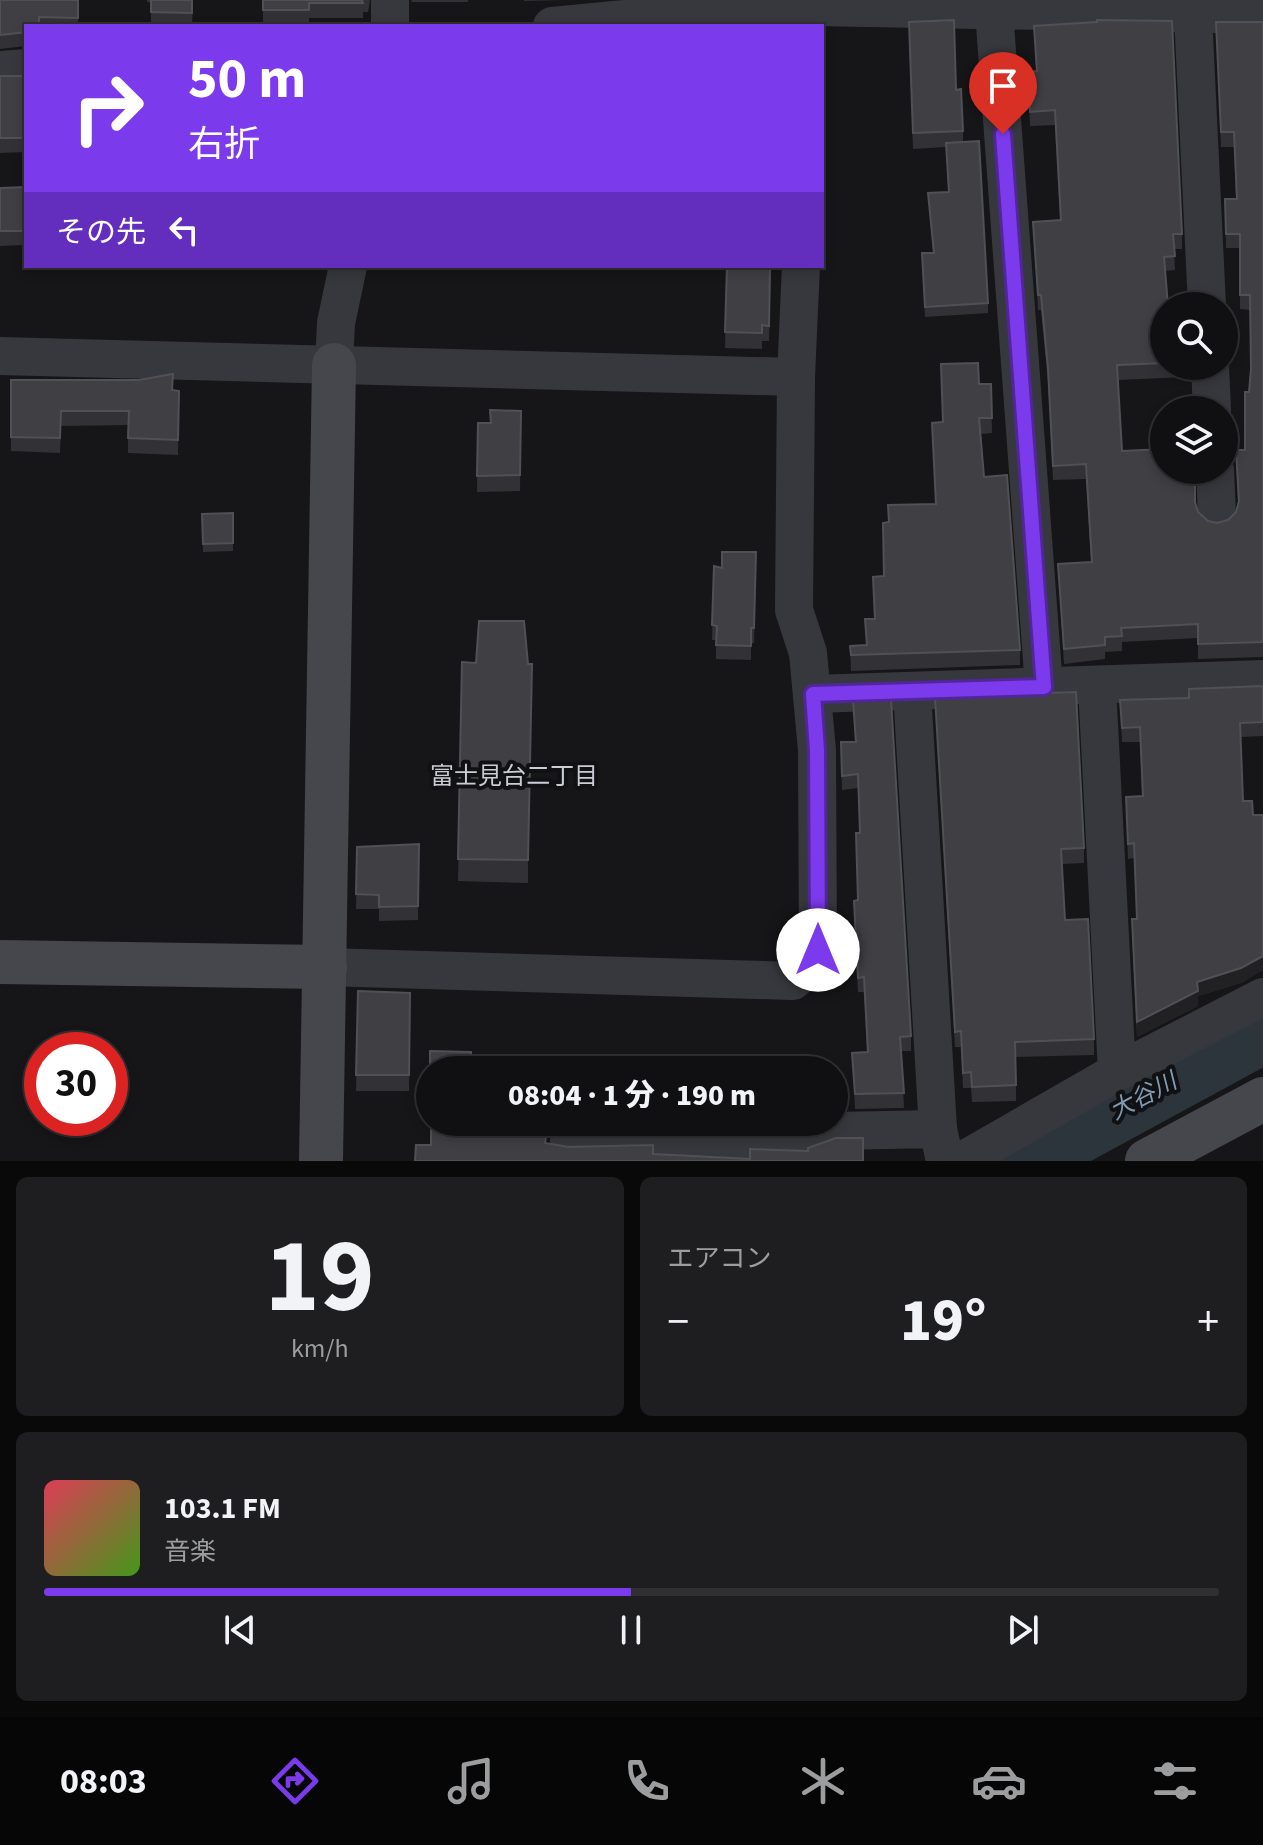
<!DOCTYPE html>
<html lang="ja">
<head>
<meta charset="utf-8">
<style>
	body { margin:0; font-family:"Source Sans 3","Noto Sans JP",sans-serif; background:#1e1e20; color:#f1f3f6; height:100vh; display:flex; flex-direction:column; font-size:30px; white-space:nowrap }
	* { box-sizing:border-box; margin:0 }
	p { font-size:26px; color:#9c9d9f }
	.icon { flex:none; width:44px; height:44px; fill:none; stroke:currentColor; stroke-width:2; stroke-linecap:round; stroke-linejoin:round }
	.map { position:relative; height:1161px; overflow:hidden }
	.details { display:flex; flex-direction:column; gap:16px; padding:16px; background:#09090a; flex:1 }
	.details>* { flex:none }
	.banner { position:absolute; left:24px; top:24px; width:800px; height:244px; border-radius:0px; box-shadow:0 4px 12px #0003,0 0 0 2px #303032; background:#7c3aed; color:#fff; overflow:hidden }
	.buttons { position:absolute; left:1150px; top:292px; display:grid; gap:16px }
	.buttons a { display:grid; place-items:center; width:88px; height:88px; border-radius:50%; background:#101012; box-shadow:0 4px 12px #0003,0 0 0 2px #303032; font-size:40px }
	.speed { position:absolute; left:24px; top:1032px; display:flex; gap:16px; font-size:40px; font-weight:700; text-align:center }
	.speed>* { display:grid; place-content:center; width:104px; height:104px; border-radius:50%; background:#101012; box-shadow:0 4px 12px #0003,0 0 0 2px #303032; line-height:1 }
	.speed .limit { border:12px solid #d22; background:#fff; color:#111 }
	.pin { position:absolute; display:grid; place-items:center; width:68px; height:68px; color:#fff; margin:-82px -34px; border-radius:50% 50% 50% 0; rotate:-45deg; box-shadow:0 0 8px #0007 }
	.pin .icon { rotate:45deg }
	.me { position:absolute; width:88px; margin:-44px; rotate:0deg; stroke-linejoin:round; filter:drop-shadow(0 0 6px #0008) }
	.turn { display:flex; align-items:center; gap:28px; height:168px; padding:0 32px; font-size:36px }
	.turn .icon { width:104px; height:104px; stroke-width:2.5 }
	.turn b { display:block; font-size:56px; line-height:68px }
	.then { display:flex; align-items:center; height:76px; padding:0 32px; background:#0003; gap:16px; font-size:30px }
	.big { font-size:60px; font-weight:800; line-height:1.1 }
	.details .card { flex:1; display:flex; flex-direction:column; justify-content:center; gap:12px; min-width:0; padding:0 28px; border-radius:12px; background:#1e1e20 }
	.details .dial { align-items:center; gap:0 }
	.dial b { font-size:104px; line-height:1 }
	.song { display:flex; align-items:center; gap:24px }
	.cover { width:96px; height:96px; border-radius:12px; background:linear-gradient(135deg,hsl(350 70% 55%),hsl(100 70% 35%)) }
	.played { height:8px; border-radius:4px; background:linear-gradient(90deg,#7c3aed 50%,#303032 50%) }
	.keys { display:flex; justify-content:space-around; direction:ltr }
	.heat { display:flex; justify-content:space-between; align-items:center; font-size:44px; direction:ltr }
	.details .tiles { flex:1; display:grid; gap:16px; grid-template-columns:1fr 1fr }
	.card:last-child { grid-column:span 2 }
	.trip { position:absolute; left:416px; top:1056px; width:432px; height:80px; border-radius:40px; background:#101012; box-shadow:0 4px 12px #0003,0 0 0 2px #303032; font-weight:800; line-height:80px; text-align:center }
	.tabs { display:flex; height:128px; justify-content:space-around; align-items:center; background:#060607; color:#9c9d9f }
	.tabs .icon { width:56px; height:56px }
	.tabs .current { color:#7c3aed }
	.tabs b { font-size:36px; color:#f1f3f6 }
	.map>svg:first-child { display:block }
</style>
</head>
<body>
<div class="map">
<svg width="1263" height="1161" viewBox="0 0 1263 1161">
	<rect width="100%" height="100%" fill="#161618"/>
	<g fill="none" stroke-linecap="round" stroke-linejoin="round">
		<polyline stroke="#2c353c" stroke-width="64" points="1024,1161 1263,1031"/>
		<g stroke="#37383d" stroke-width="38">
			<polyline points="994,11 1044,687"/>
			<polyline points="1193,14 1207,306"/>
			<polyline points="390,26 390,0"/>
			<polyline points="552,26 665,15 813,7 1263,15"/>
			<polyline points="0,70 26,68"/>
			<polyline points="0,356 796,377"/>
			<polyline points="334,365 336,323 348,266"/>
			<polyline points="1210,366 1212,410"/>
			<polyline points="1215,470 1217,516"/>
			<polyline points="1097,686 1117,1072"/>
			<polyline points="912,691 938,1129"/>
			<polyline points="813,694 1263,679"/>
			<polyline points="325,967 793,981 808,968 818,950 817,750 808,653 794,610 796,377 801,266"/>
			<path d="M569,1140L668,1137L800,1142C812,1140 821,1134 833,1131L938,1129L945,1161"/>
			<polyline points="962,1161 1117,1072 1263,997"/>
		</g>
		<g stroke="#45474d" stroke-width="44">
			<polyline points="0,962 325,967"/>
			<polyline points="321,1161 334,365"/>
			<polyline points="1147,1161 1263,1099"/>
		</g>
	</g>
	<g fill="#323236">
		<polygon points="0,0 78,0 78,26 26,26 26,46 0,49"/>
		<polygon points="147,0 193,0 192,26 151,26 151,2 147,2"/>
		<polygon points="263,0 370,0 368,12 363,12 363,18 309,18 309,25 263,24"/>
		<polygon points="411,0 468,0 468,2 412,2"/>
		<polygon points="524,0 566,0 524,1"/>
		<polygon points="1216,22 1263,22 1263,657 1198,659 1198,638 1122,642 1122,651 1105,652 1105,659 1064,664 1058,564 1091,562 1086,479 1053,480 1048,383 1041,310 1038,310 1033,222 1060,220 1055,125 1030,126 1028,72 1036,71 1034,26 1182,234 1182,249 1174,249 1175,270 1165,271 1164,366 1185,366 1185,377 1118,380 1122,451 1195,502 1198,512 1208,521 1217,523 1228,520 1236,512 1238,504 1236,450 1245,450 1251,370 1250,310 1240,309 1240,248 1226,248 1225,199 1236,199 1234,147 1221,147"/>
		<polygon points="909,38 956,90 963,131 963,142 988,303 988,313 925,317 922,263 933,253 928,193 948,192 946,147 913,149"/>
		<polygon points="0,76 26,76 26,152 0,153"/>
		<polygon points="26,187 26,245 0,246 0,188"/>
		<polygon points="727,266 771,266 769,341 762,341 762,349 725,348"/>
		<polygon points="11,380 179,391 178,455 128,453 128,425 61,426 60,453 11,451"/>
		<polygon points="979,384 991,384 992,433 981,434 984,477 1020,650 1020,665 851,671 850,646 866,646 865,619 874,619 873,577 884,576 888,522 936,504 932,423 942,422"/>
		<polygon points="521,411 520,491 477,492 478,423 490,423"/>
		<polygon points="233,513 233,551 203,552 202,514"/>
		<polygon points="756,552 754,643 751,643 751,660 716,659 716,640 712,640 714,566 722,568"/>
		<polygon points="462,662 528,664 528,883 458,881"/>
		<polygon points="1263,686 1263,736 1241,737 1243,801 1263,937 1263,970 1241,983 1198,996 1198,1006 1137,1037 1132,934 1132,919 1137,919 1134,858 1128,859 1126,797 1142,796 1140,742 1122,742 1120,700 1189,698"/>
		<polygon points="935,697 1084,848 1084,863 1062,864 1065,920 1094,1039 1094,1055 1016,1057 1016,1101 972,1102 971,1088 963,1088 961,1047 955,1047"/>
		<polygon points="853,700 911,1036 911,1051 901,1051 904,1108 855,1109 852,1053 867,1052 864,992 858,992 854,915 854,901 858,901 860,833 858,788 842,790 841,742 855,742"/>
		<polygon points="419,844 418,920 379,921 379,909 356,909 357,847"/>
		<polygon points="358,991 410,993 409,1091 356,1091"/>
	</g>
	<polygon fill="#212124" points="1263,956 1263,970 1241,983 1198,996 1198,1006 1137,1037 1137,1022 1197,982"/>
	<g fill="#3f3f44" stroke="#4f5156" stroke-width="2">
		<polygon points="0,0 78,0 78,18 39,17 39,26 26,26 26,32 0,35"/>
		<polygon points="151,0 192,0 192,13 151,12"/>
		<polygon points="263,0 362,0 363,3 309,3 309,10 263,10"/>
		<polygon points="954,20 956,90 961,89 963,131 913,133 909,22"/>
		<polygon points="1097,20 1172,21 1182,234 1173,234 1175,256 1164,257 1168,306 1164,306 1164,363 1117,365 1122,451 1164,449 1164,470 1195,470 1195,502 1198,512 1208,521 1217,523 1228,520 1236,512 1239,501 1236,450 1245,450 1245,392 1249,392 1251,369 1250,295 1240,295 1240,234 1226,234 1225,199 1237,199 1234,132 1221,132 1216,22 1263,22 1263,642 1198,644 1198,624 1121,628 1122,636 1105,637 1105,645 1064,649 1058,564 1092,562 1086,464 1053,466 1048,368 1041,295 1038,295 1033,222 1061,220 1055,110 1030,112 1028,72 1037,71 1034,26 1097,22"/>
		<rect x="638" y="24" width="54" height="2"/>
		<rect x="0" y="76" width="26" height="62"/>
		<polygon points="979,141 988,303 925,307 922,253 934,253 928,193 949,192 946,143"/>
		<polygon points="26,187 26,231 0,231 0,188"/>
		<polygon points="727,266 770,266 769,326 762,325 762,333 725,332"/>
		<polygon points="978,363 979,384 991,384 992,418 979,418 984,477 1007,475 1020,650 851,655 850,646 867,645 865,619 875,619 873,577 884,576 883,523 889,522 888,505 936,504 932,423 943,422 941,364"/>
		<polygon points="173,374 172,390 179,391 178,440 128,438 129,411 61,411 60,438 11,437 11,380 139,380"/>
		<polygon points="490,410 521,411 520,475 477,476 478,423 491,423"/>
		<polygon points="233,513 233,543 203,544 202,514"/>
		<polygon points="722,552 756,552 754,628 751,628 751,646 716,645 717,626 712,625 714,566 722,568"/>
		<polygon points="479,621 524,621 528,664 532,664 528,860 458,859 462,662 476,663"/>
		<polygon points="1263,686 1263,722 1240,723 1243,801 1252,801 1253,815 1263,815 1263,956 1241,968 1197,982 1198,991 1137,1022 1132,919 1137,919 1134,843 1128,844 1126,797 1143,796 1140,727 1122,728 1120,700 1189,698 1189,689"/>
		<polygon points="1076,692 1084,848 1061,849 1065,920 1088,919 1094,1039 1015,1042 1016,1085 972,1087 971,1072 963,1073 961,1031 955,1032 935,697"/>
		<polygon points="891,699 911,1036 900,1037 904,1093 855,1094 852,1053 868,1052 864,977 858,978 854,901 858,900 856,833 860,833 858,774 842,776 841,742 856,742 853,700"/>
		<polygon points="419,844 418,906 379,907 379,895 356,894 357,847"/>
		<polygon points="358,991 410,993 409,1075 356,1075"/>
		<polygon points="430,1051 471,1052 471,1070 430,1070"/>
		<polygon points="431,1122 470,1122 470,1131 546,1137 545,1143 569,1147 653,1145 653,1154 750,1159 750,1149 808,1151 808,1148 836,1138 863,1138 863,1161 415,1161 416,1145 431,1145"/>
	</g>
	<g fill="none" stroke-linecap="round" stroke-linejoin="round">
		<g stroke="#51269a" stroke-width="20">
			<polyline id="route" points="818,950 817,750 813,694 1044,687 1003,134"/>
		</g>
		<use href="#route" stroke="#7c3aed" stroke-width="14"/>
	</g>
	<g text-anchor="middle" stroke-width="8" stroke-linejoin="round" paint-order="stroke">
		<g font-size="24" fill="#c9ccd4" stroke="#111113">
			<text x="514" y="784">富士見台二丁目</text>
		</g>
		<g font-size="24" font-style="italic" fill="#7f9bb3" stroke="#111113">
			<text transform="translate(1143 1096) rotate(-28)" y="8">大谷川</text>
		</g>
	</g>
</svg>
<div class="buttons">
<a><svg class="icon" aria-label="search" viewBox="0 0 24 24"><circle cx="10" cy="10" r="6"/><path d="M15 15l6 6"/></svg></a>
<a><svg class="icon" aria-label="layers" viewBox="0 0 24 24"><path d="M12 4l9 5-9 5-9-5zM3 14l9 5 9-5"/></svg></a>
</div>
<div class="speed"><div class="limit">30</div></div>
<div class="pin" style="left:1003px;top:134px;background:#d93025"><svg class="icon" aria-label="arrive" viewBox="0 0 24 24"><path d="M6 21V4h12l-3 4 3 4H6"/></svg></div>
<svg class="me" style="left:818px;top:950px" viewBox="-20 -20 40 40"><circle r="19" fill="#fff"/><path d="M0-13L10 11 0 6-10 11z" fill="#7c3aed"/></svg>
<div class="trip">08:04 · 1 分 · 190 m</div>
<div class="banner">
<div class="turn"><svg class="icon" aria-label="right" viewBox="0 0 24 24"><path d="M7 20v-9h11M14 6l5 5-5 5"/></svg><div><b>50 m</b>右折</div></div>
<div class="then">その先<svg class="icon" aria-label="left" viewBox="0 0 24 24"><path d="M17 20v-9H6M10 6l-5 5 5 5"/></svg></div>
</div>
</div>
<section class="details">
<div class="tiles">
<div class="card dial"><b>19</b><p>km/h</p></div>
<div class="card"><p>エアコン</p>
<div class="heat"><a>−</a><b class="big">19°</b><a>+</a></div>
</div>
<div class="card">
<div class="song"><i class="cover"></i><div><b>103.1 FM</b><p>音楽</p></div></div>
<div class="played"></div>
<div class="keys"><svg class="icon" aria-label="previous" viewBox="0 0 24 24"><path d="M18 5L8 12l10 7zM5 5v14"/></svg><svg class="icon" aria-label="pause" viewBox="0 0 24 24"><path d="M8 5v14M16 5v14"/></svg><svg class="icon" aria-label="next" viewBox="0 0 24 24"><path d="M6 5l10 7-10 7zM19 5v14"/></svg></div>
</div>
</div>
</section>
<nav class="tabs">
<b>08:03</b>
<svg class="icon current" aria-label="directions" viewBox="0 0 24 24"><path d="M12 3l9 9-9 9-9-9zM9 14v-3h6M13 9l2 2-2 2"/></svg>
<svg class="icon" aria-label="music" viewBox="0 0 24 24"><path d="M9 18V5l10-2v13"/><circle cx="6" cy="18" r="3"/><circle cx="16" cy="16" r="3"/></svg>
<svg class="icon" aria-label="phone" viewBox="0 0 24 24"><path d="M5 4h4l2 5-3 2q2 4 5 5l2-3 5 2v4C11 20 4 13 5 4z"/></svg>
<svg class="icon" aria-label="climate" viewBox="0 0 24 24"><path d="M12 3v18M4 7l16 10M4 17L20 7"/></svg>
<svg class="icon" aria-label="car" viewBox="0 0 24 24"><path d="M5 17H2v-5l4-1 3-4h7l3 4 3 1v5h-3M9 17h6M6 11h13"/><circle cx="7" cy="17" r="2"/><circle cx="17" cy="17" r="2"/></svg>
<svg class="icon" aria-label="filters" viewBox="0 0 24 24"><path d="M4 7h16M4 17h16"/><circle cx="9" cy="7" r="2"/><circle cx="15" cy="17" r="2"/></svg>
</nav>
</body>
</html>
